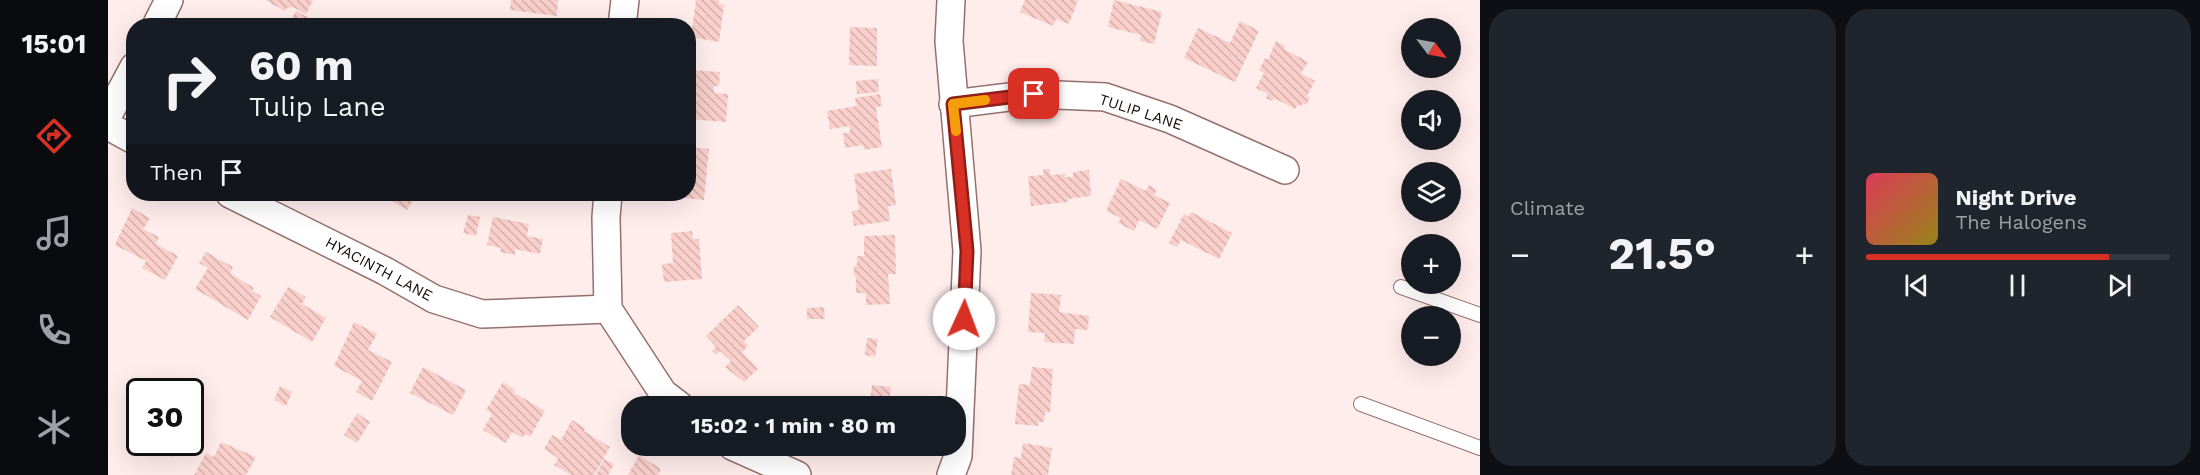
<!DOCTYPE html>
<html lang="en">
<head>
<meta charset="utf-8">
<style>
	body { margin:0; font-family:"Work Sans",sans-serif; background:#20242c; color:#f1f3f6; height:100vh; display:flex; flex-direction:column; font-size:22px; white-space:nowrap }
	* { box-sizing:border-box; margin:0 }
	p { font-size:20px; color:#9ea1a6 }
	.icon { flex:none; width:33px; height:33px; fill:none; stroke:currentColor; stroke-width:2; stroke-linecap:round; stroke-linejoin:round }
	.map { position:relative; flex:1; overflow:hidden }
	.drawer { display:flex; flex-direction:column; gap:9px; padding:9px; background:#0d0f14; width:720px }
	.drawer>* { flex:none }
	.top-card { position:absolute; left:18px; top:18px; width:570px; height:183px; border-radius:24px; box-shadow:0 6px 24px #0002; background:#171b24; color:#f1f3f6; overflow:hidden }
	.needle { width:39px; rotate:122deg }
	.controls { position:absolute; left:1293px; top:18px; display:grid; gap:12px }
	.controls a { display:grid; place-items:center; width:60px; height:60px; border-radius:50%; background:#171b24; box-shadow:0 6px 24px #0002; font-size:30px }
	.speed { position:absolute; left:18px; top:378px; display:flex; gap:12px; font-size:30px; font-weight:700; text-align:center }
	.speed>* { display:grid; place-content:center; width:78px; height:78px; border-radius:50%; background:#171b24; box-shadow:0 6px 24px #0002; line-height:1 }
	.speed .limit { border:3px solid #111; border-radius:9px; background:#fff; color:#111 }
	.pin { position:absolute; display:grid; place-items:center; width:51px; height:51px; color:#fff; margin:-26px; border-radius:12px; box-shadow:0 3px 9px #0006 }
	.me { position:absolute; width:66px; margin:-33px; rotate:2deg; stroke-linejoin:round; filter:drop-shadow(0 0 4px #0008) }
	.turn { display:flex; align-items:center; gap:21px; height:126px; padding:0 24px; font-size:27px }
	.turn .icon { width:78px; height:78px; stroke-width:2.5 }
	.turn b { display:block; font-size:42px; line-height:51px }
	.then { display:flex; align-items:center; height:57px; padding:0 24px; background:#0003; gap:12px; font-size:22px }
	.big { font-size:45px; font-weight:700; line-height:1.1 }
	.drawer .card { flex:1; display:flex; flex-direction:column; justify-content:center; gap:9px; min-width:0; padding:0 21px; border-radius:24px; background:#20242c }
	.song { display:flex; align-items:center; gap:18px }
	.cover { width:72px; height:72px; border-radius:9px; background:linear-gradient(135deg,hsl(350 70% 55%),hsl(50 70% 35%)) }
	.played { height:6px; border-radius:3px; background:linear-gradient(90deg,#d93025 80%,#363941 80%) }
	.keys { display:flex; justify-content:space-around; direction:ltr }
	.heat { display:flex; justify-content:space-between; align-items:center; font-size:33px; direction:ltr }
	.drawer .tiles { flex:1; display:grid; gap:9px; grid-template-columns:repeat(2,1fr) }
	.trip { position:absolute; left:513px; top:396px; width:345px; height:60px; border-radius:24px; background:#171b24; box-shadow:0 6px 24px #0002; font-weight:700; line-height:60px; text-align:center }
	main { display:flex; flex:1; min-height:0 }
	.dock { display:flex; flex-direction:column; width:108px; justify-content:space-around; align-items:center; background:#090b0e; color:#9ea1a6 }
	.dock .icon { width:42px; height:42px }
	.dock .selected { color:#d93025 }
	.dock b { font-size:27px; color:#f1f3f6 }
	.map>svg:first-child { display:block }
</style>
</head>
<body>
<main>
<nav class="dock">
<b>15:01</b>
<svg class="icon selected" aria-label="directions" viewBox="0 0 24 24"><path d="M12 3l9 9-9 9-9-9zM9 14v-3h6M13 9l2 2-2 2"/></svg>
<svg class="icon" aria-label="music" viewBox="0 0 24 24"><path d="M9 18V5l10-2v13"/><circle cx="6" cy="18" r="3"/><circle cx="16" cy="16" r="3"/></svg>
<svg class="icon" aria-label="phone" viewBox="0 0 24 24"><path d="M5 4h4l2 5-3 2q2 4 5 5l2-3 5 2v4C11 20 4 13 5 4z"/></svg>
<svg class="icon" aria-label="climate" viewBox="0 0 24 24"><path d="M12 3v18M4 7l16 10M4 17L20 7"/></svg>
</nav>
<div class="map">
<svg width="1372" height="475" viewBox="0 0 1372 475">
	<defs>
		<pattern id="building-back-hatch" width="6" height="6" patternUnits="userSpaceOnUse" patternTransform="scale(1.5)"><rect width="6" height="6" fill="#f9cfcb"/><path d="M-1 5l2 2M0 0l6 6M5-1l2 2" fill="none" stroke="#d5b0ad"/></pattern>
	</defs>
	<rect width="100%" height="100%" fill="#ffedec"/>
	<g fill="url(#building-back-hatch)">
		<polygon points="157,0 203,0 205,1 198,14 185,7 179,8 177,11"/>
		<polygon points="403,0 450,0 449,16 402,10"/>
		<polygon points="588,0 611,0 611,4 616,5 611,42 583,37"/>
		<polygon points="917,0 970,0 961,24 948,19 945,26 912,12"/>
		<polygon points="1006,0 1054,12 1046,44 1032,41 1033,35 1000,27"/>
		<polygon points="188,11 208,22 206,26 179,26"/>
		<polygon points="1132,21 1151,31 1127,82 1076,58 1090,28 1122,43"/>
		<polygon points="742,27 769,28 769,66 741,65"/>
		<polygon points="1168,41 1177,46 1176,49 1200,62 1193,73 1207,81 1199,96 1202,98 1198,105 1195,103 1193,106 1190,105 1187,109 1166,98 1164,101 1158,98 1160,94 1148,88 1156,73 1151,70 1157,58 1160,60"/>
		<polygon points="580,70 612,72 611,86 606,86 606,93 620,94 618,122 580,119"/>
		<polygon points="770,79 771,92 749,94 748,81"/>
		<polygon points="772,94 774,106 768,107 774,147 756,150 755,145 737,148 735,133 742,133 742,126 722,129 719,111 749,106 747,98"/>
		<polygon points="580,147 601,149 596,200 568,197 568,194 580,194"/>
		<polygon points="783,169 788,205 780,206 782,221 746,226 744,211 751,210 746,174"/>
		<polygon points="935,169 942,169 942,175 957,174 957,177 965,177 965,172 981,170 983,196 960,199 960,202 923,206 920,176 936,175"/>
		<polygon points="1013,179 1038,191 1041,185 1049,190 1046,195 1062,203 1049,229 1031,220 1026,231 1010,223 1013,218 998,211"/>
		<polygon points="271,194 295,194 305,200 299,210"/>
		<polygon points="24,208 42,218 35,229 51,237 48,244 70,256 57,280 34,268 38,261 7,245"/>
		<polygon points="1083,212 1124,233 1111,259 1073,240 1069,247 1061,243 1076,214 1081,217"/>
		<polygon points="360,215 372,217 368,236 355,233"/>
		<polygon points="385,217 421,224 419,236 435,239 432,254 407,249 407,255 392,252 393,248 379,245"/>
		<polygon points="584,231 585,239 591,239 594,279 556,282 554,264 565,263 563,233"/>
		<polygon points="787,235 788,274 780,274 782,304 758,305 758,293 748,293 748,276 746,276 746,266 749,266 749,256 756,256 756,236"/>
		<polygon points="98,252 125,267 122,273 146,288 144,291 153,296 140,320 87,289 100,268 91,263"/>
		<polygon points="180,287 198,297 194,304 218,318 204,342 162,317"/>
		<polygon points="923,293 953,295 951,312 981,316 980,330 967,329 966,344 936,342 937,333 920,332"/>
		<polygon points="630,305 651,327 636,341 640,346 634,352 650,369 636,382 617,367 623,361 612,351 608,355 604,351 608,347 598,336"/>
		<polygon points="716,307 717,319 699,319 699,308"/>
		<polygon points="246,322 269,334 260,350 284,362 264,401 248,392 254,381 226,366"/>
		<polygon points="759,338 770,339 767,357 757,355"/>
		<polygon points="315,367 358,390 345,415 302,393"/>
		<polygon points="924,367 945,369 942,413 937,412 936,422 930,422 930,426 907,424 911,384 922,385"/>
		<polygon points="395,382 407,390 405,392 437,411 422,437 417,434 415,438 404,432 398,443 375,430 384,414 378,410"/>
		<polygon points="764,385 783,387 781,403 776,402 776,406 746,406 747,400 762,401"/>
		<polygon points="172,386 184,392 178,406 166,400"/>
		<polygon points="32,411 32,439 19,432"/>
		<polygon points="249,413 262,422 249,443 236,435"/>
		<polygon points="464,420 477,428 476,431 502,447 486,475 463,475 446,465 450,458 436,449 444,435 453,440"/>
		<polygon points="38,442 72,442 64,457"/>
		<polygon points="113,442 148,457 138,475 86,475 98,453 106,457"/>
		<polygon points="915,443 944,448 940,475 903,475 906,457 913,458"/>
		<polygon points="531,455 553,469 550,475 520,475"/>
		<polygon points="496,459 506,464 500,475 488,475"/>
	</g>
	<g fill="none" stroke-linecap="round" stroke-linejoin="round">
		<g stroke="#95706d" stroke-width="16">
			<g id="lane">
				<polyline points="1293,287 1372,315"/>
				<polyline points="1253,404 1372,448"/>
			</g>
		</g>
		<g stroke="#95706d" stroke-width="30">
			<g id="street">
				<polyline points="48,26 61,0"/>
				<polyline points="514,26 517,0"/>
				<polyline points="845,104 925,94 997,97 1062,119 1177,170"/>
				<polyline points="0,115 26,67"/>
				<polyline points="0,126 26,140"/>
				<polyline points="122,194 277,271 326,299 374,314 500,309"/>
				<polyline points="500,194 498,217 500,309 555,393 572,406"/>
				<polyline points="624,446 689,475"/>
				<polyline points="843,475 850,456 859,251 841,41 843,0"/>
			</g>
		</g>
		<use href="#lane" stroke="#fff" stroke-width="14"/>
		<use href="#street" stroke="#fff" stroke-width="27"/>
	</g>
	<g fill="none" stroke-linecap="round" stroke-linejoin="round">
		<g stroke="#8d1f18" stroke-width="15">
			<polyline id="route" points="856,319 859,251 845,104 926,94"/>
		</g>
		<use href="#route" stroke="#d93025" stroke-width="10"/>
		<polyline stroke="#f59e0b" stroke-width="10" points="848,131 845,104 877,100"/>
	</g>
	<g text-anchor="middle" stroke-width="4.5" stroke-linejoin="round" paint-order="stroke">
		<g font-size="15" fill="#140707" stroke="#fff">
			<text transform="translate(1033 112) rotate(18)" y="5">TULIP LANE</text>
			<text transform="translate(271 269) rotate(28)" y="5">HYACINTH LANE</text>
		</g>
	</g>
</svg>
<div class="controls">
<a><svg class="needle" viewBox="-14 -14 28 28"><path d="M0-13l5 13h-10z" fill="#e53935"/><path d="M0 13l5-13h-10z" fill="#9ea1a6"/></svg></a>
<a><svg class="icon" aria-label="sound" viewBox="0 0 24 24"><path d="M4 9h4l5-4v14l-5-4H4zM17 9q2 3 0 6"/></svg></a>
<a><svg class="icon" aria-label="layers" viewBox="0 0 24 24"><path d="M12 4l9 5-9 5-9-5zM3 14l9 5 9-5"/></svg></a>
<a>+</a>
<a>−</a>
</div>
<div class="speed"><div class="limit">30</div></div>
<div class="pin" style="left:926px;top:94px;background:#d93025"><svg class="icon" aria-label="arrive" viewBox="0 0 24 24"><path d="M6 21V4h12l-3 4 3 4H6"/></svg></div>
<svg class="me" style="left:856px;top:319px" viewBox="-20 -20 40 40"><circle r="19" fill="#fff"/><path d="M0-13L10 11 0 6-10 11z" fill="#d93025"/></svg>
<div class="trip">15:02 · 1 min · 80 m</div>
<div class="top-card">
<div class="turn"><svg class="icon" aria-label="right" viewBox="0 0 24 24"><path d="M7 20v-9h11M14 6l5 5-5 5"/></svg><div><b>60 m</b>Tulip Lane</div></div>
<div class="then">Then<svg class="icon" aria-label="arrive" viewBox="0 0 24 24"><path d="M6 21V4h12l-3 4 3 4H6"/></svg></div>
</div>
</div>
<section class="drawer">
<div class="tiles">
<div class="card"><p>Climate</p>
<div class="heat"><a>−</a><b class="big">21.5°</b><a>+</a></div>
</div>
<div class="card">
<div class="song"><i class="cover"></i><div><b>Night Drive</b><p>The Halogens</p></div></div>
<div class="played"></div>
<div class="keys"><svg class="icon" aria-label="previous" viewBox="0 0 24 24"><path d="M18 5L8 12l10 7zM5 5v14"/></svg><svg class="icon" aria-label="pause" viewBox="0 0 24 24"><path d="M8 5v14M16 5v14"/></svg><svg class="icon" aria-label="next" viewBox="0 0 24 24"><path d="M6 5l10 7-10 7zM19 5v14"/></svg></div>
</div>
</div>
</section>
</main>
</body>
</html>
